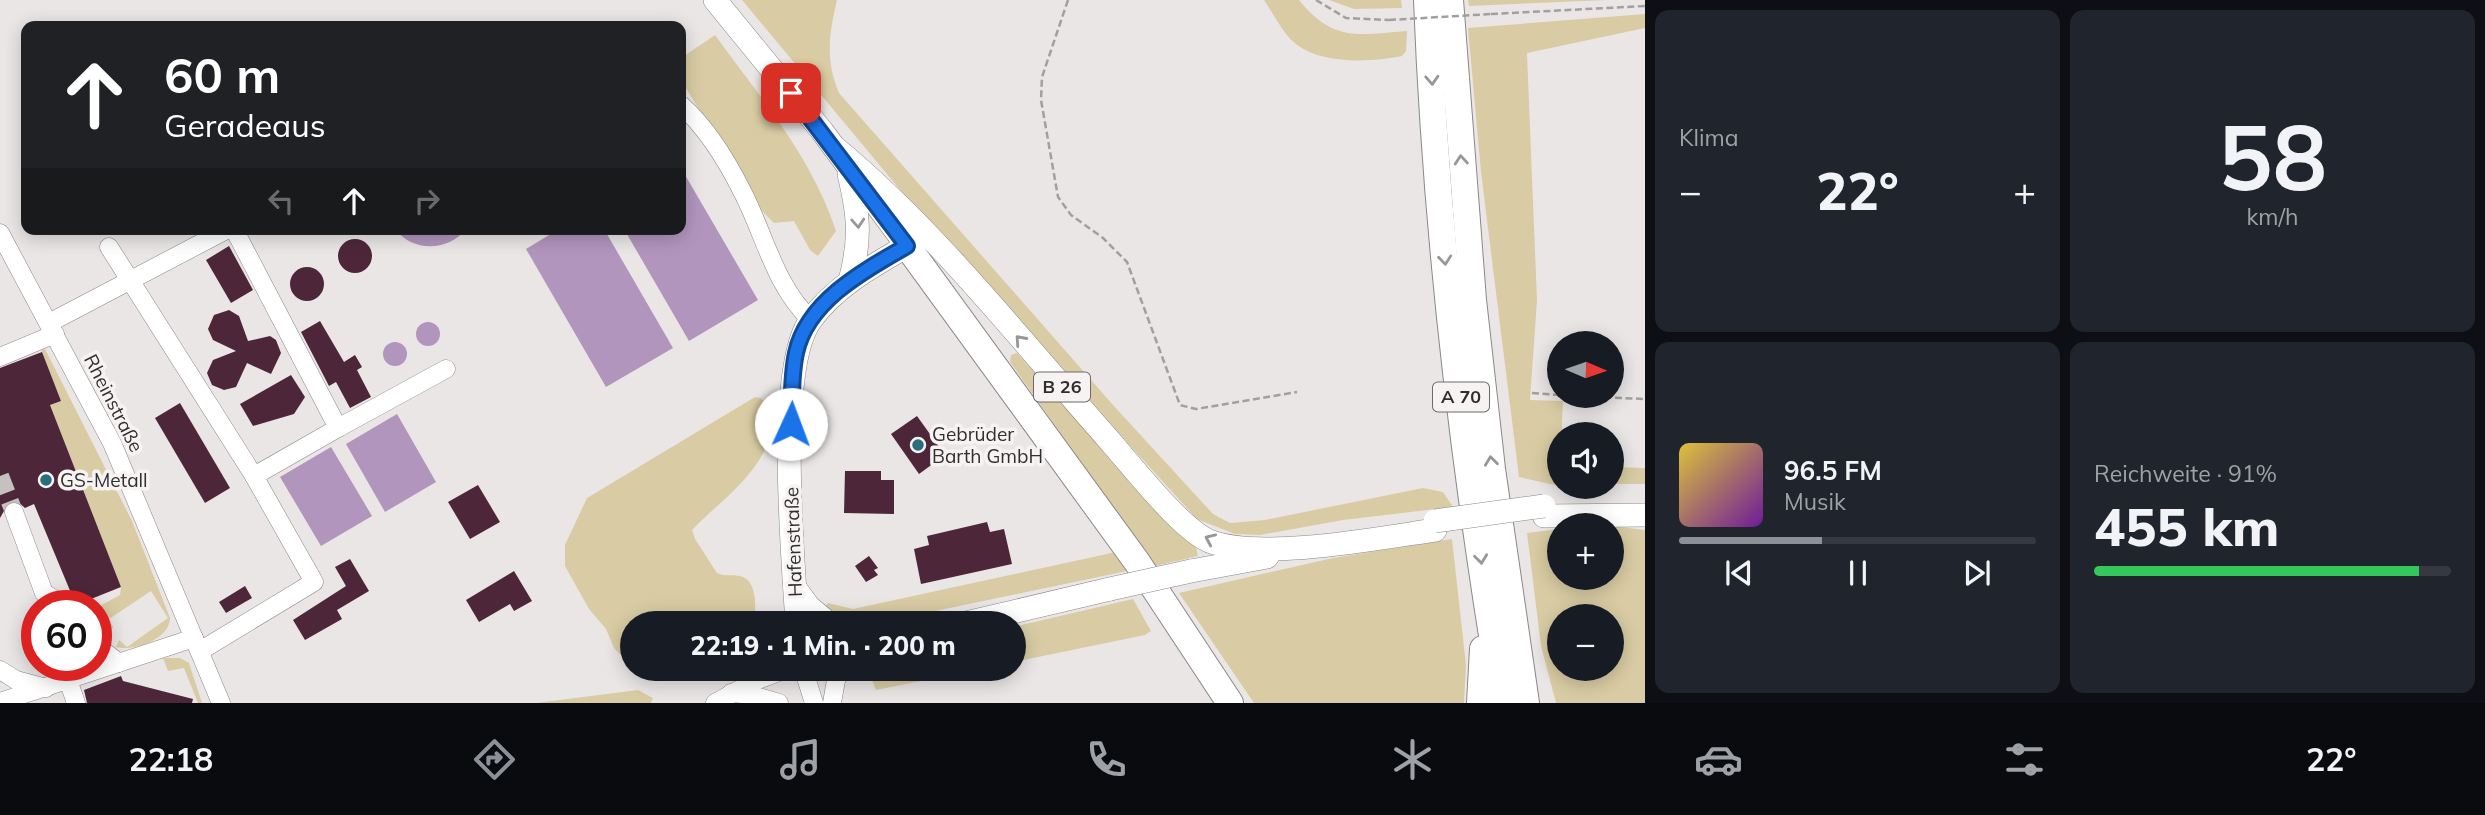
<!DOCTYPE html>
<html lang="de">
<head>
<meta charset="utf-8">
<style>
	body { margin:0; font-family:Mulish,sans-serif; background:#20242c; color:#f1f3f6; height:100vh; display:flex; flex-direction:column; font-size:26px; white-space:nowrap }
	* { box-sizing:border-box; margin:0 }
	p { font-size:23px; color:#9ea1a6 }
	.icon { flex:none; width:38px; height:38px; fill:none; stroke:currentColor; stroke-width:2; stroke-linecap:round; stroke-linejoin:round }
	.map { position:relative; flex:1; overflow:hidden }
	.panel { display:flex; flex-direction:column; gap:10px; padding:10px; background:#0d0f14; width:840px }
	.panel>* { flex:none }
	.hud { position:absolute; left:21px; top:21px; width:665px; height:214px; border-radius:14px; box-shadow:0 4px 18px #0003; background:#202124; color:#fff; overflow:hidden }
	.needle { width:46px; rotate:92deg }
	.controls { position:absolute; left:1547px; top:331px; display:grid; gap:14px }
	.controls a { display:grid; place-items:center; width:77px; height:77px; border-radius:50%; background:#171b24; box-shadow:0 4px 18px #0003; font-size:35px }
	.speed { position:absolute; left:21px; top:590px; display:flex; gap:14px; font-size:35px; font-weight:700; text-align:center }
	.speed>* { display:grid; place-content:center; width:91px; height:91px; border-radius:50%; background:#171b24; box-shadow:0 4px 18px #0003; line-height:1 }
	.speed .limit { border:10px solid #d22; background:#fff; color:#111 }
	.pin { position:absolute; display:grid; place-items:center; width:60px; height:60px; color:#fff; margin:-30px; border-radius:14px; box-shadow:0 4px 10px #0006 }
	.me { position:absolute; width:77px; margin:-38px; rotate:2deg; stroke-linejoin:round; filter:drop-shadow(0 0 5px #0008) }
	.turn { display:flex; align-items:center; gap:24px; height:147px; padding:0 28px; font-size:32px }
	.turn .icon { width:91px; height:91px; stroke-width:2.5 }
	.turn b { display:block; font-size:49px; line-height:60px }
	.lanes { display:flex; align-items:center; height:66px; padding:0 28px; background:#0003; justify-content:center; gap:35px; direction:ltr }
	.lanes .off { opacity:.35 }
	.big { font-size:52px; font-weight:800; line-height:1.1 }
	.panel .card { flex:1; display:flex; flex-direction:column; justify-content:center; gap:10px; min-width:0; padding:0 24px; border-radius:14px; background:#20242c }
	.panel .dial { align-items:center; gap:0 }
	.dial b { font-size:91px; line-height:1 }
	.song { display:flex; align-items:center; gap:21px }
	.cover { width:84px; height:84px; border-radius:10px; background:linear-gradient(135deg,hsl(50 70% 55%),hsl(280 70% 35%)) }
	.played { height:7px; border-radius:4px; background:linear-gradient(90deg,#8c9099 40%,#363941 40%) }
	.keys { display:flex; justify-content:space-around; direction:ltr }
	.heat { display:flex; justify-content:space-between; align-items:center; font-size:38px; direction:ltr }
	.charge { height:10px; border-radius:5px; background:linear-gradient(90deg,#34c759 91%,#363941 0) }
	.panel .tiles { flex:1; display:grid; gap:10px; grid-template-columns:repeat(2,1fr) }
	.trip { position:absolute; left:620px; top:611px; width:406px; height:70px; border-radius:35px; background:#171b24; box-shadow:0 4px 18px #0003; font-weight:800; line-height:70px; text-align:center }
	.tab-bar { display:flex; height:112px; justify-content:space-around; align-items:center; background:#090b0e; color:#9ea1a6 }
	.tab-bar .icon { width:49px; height:49px }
	.tab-bar .selected { color:#8c9099 }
	.tab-bar b { font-size:32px; color:#f1f3f6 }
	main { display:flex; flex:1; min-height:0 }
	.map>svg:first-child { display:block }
</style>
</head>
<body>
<main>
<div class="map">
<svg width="1645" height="703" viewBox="0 0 1645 703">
	<rect width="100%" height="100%" fill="#eae6e6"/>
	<g fill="#d9cca4" fill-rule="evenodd">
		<path d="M742,0H837C829,34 825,60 839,93L1113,405L1213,514L1230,523L1265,520L1423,488L1443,492L1453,507L1343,520L1260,535L1235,534L1197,519L942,240Z"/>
		<path d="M1264,0H1299C1333,42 1358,35 1407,31L1406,51L1402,56C1372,62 1322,65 1296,44C1283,34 1273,13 1264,0Z"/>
		<polygon points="1329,0 1401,0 1402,8 1354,9"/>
		<polygon points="1468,0 1607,0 1469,6"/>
		<polygon points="1645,14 1645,28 1527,53 1537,300 1530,400 1563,401 1559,486 1519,477 1481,172 1468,28"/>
		<path d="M715,35C760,97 812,157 836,231L818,256L810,250L794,221L774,223L760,209L681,80V58Z"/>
		<path d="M45,349L132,521L170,618C170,639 133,652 116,647L119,640L127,647L168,618L151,591L109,619L113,627L106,640L101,636L96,608L120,595L121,587L50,405L61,401L41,350Z"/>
		<polygon points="1017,353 1162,515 1196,547 1198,556 1155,566 1010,362 1011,355"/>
		<path d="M755,397L761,398C796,450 723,497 692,530L695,539L717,573C726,577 732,574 740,576C758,580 756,609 754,623H632V667L614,648L606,629L589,609L565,566V545L587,498Z"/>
		<polygon points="1612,467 1645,468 1645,484 1612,484"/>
		<path d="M1612,526L1645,530V703H1556L1541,646L1527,533L1559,529V578H1612ZM1559,616H1612V668H1559Z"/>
		<polygon points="1452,539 1466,665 1464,703 1254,703 1179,593 1333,558"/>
		<polygon points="1116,552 1127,571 878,623 840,620 823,609 828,603 853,609"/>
		<polygon points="1133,599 1151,631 1145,635 1013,662 1013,627"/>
		<polygon points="163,658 180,658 189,663 202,703 198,703 184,668 168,671"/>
		<polygon points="868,669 868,668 981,669 876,690"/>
		<polygon points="638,690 653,698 651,703 536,703"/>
	</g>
	<g fill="#b195bd">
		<polygon points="681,168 758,300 689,341 624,229 681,229"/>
		<path d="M395,229H466C448,252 412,252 395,229Z"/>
		<polygon points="559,229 604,229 673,348 606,387 526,249"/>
		<circle cx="428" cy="334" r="12"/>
		<circle cx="395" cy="354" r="12"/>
		<polygon points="397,414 436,482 385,512 346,444"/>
		<polygon points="331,447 372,516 321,546 280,477"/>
	</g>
	<g fill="#4e263a">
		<circle cx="355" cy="256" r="17"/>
		<polygon points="229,246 253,290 231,303 206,260"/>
		<circle cx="307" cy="284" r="17"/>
		<polygon points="229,310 239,316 248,341 270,336 276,340 281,353 271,374 247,363 236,387 224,390 212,385 207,373 213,360 236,351 213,340 208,329 214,315"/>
		<polygon points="320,321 344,362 355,355 362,367 357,370 371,397 350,408 336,382 329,386 301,332"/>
		<polygon points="42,352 61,401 50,405 121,587 76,605 34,504 25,508 17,501 9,502 0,518 0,368"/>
		<polygon points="291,375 305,397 294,414 253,426 240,404"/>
		<polygon points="180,403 230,488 205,503 155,418"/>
		<polygon points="917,416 945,455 919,474 891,434"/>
		<polygon points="845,471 881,471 881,480 894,480 894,514 844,513"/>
		<polygon points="478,485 500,522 470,539 448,502"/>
		<polygon points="987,522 990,532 1004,529 1012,564 921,584 914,549 929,545 927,536"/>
		<polygon points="869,556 878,568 874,570 878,575 866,582 855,566"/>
		<polygon points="350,559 369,591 337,610 342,619 305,640 293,620 346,586 335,567"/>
		<polygon points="514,571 532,601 514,611 510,604 479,622 466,600"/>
		<polygon points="245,586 252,598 226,613 219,602"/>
		<polygon points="121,676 123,681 193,699 192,703 87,703 84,690"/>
	</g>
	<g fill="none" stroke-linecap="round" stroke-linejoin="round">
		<polyline stroke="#c5c1c1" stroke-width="18" stroke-dasharray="18 9" stroke-linecap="butt" points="0,476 14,512"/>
		<g stroke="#8b8787" stroke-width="19">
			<g id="minor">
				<path d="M681,105C706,127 728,163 743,193C765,236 775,286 811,320"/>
				<polyline points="234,229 338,428 446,369"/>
				<polyline points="0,233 112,443 221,703"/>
				<polyline points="109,247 254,476 338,428"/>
				<polyline points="49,323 228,229"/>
				<polyline points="0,357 55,334"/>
				<polyline points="14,512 44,593 65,606"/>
				<polyline points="96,645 119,663"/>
				<polyline points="200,651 314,582 254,476"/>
				<polyline points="803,668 814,703"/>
				<polyline points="0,670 16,680 46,688"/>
				<polyline points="68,680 76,703"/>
				<polyline points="731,693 752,695 779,703"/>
				<polyline points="0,702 194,638"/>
				<polyline points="715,703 755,681 789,668"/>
				<polyline points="832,703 836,680 843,668"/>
			</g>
		</g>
		<g stroke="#8b8787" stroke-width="24">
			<g id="major">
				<path d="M715,0L822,131L907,246C872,266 834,287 810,321C776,370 793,558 797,623"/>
				<path d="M834,147C935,230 1022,342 1109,440C1131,465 1181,529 1209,541C1260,561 1380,538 1435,530"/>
				<path d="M849,174C859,216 861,239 850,281"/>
				<polyline points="1544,516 1645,515"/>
				<polyline points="1191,571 1267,557"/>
				<polyline points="795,588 809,607 828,623"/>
				<polyline points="966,623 1110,589"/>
			</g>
		</g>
		<g stroke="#8b8787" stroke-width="28">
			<g id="highway">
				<path d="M1427,0C1436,235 1464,471 1503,703"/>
				<polyline points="1450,0 1473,300 1492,469 1526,703"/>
				<polyline points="907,246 1137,562 1230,703"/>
				<polyline points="1480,703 1483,649"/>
			</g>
		</g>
		<g stroke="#a29f9f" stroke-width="2.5" stroke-dasharray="7 3.5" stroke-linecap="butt">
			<polyline points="1068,0 1042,77 1041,100 1058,197 1071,215 1103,238 1127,262 1180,405 1196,409 1297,392"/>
			<polyline points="1316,0 1346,18 1389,20"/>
			<polyline points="1491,14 1645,6"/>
			<polyline points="1532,393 1559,395"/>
			<polyline points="1573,396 1645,399"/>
		</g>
		<use href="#minor" stroke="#fff" stroke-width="18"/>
		<use href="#major" stroke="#fff" stroke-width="23"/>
		<use href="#highway" stroke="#fff" stroke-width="26"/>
		<g stroke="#8b8787" stroke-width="24" stroke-linecap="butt">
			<g id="major-bridge">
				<polyline points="1435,521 1544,506"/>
				<polyline points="1110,589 1191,571"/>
			</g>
		</g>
		<polyline stroke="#a29f9f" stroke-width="2.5" stroke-dasharray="7 3.5" stroke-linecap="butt" points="1389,20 1491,14"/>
		<use href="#major-bridge" stroke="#fff" stroke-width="23"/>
	</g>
	<defs><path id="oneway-chevron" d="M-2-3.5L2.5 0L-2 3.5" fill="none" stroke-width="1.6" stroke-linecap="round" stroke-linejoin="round" transform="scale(1.75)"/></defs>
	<g stroke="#989797">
		<use href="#oneway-chevron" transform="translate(1432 80) rotate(87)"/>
		<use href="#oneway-chevron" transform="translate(1461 160) rotate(-95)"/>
		<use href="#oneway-chevron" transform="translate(858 223) rotate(86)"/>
		<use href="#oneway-chevron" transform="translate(1445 260) rotate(84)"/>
		<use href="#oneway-chevron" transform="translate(1020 340) rotate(-132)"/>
		<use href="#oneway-chevron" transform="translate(1491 461) rotate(-97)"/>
		<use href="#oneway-chevron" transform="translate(1210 539) rotate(-156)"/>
		<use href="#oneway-chevron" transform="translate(1481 559) rotate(83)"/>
	</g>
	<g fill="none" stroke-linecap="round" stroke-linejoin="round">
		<g stroke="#114b97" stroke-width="18">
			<path id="route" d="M791,93L907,246C865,270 807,301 796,353C791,376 792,401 791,424"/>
		</g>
		<use href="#route" stroke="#1a73e8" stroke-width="12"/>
	</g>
	<g fill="#286e7d" stroke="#f7f3f3" stroke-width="2.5">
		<circle cx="918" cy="445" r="7"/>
		<circle cx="46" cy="480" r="7"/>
	</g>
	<g text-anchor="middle" stroke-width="7" stroke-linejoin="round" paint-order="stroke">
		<g fill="#f7f3f3" stroke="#6c6a6a" stroke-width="2">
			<rect x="1034" y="372.5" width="56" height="29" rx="5"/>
			<rect x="1433" y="382.5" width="56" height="29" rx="5"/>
		</g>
		<g font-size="18" font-weight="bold" fill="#302f2f">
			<text x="1062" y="393">B 26</text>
			<text x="1461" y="403">A 70</text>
		</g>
		<g font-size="19" fill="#302f2f" stroke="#f7f3f3">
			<text transform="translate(114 403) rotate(63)" y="7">Rheinstraße</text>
			<text transform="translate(793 542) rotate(-92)" y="7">Hafenstraße</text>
		</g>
		<g font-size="19" fill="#302f2f" stroke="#f7f3f3" text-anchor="start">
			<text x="932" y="441">Gebrüder<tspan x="932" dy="22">Barth GmbH</tspan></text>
			<text x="60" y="487">GS-Metall</text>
		</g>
	</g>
</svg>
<div class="controls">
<a><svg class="needle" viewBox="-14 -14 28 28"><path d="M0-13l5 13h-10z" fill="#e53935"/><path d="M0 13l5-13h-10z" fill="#9ea1a6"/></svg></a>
<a><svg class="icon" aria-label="sound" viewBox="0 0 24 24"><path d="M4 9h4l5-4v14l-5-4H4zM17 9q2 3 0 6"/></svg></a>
<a>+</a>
<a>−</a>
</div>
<div class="speed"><div class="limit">60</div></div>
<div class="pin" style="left:791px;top:93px;background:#d93025"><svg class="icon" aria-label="arrive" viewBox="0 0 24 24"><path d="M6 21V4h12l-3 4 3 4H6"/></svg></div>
<svg class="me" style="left:791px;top:424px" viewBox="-20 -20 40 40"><circle r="19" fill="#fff"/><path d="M0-13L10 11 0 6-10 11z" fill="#1a73e8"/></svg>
<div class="trip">22:19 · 1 Min. · 200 m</div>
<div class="hud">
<div class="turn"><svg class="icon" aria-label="ahead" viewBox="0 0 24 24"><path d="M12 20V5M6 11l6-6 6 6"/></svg><div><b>60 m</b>Geradeaus</div></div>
<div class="lanes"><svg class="icon off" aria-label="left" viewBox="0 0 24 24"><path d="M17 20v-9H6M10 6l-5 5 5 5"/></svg><svg class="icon" aria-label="ahead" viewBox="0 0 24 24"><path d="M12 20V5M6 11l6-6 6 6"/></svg><svg class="icon off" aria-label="right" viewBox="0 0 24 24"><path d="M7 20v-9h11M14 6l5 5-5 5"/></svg></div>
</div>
</div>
<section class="panel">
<div class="tiles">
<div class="card"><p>Klima</p>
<div class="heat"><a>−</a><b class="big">22°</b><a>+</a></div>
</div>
<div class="card dial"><b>58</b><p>km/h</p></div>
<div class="card">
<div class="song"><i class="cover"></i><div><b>96.5 FM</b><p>Musik</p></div></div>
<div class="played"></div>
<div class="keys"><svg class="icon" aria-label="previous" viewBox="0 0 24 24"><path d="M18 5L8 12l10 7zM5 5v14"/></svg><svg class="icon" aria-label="pause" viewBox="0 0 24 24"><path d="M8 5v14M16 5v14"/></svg><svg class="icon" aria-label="next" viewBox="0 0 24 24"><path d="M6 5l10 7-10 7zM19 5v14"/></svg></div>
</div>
<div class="card"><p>Reichweite · 91%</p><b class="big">455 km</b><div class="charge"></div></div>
</div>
</section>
</main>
<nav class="tab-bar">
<b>22:18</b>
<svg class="icon selected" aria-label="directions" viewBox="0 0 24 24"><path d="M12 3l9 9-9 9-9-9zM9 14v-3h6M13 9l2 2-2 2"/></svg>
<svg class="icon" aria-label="music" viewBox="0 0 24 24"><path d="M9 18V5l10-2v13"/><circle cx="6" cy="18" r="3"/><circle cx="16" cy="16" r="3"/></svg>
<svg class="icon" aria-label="phone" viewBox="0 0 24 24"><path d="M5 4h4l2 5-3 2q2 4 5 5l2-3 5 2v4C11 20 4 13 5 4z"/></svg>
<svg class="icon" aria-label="climate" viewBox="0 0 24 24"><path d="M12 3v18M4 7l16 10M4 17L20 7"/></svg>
<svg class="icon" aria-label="car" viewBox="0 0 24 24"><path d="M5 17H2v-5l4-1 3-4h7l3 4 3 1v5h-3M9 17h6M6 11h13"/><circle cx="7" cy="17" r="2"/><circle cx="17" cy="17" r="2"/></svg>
<svg class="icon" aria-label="filters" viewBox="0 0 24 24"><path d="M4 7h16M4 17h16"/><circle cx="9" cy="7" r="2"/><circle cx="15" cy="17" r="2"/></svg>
<b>22°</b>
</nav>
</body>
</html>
